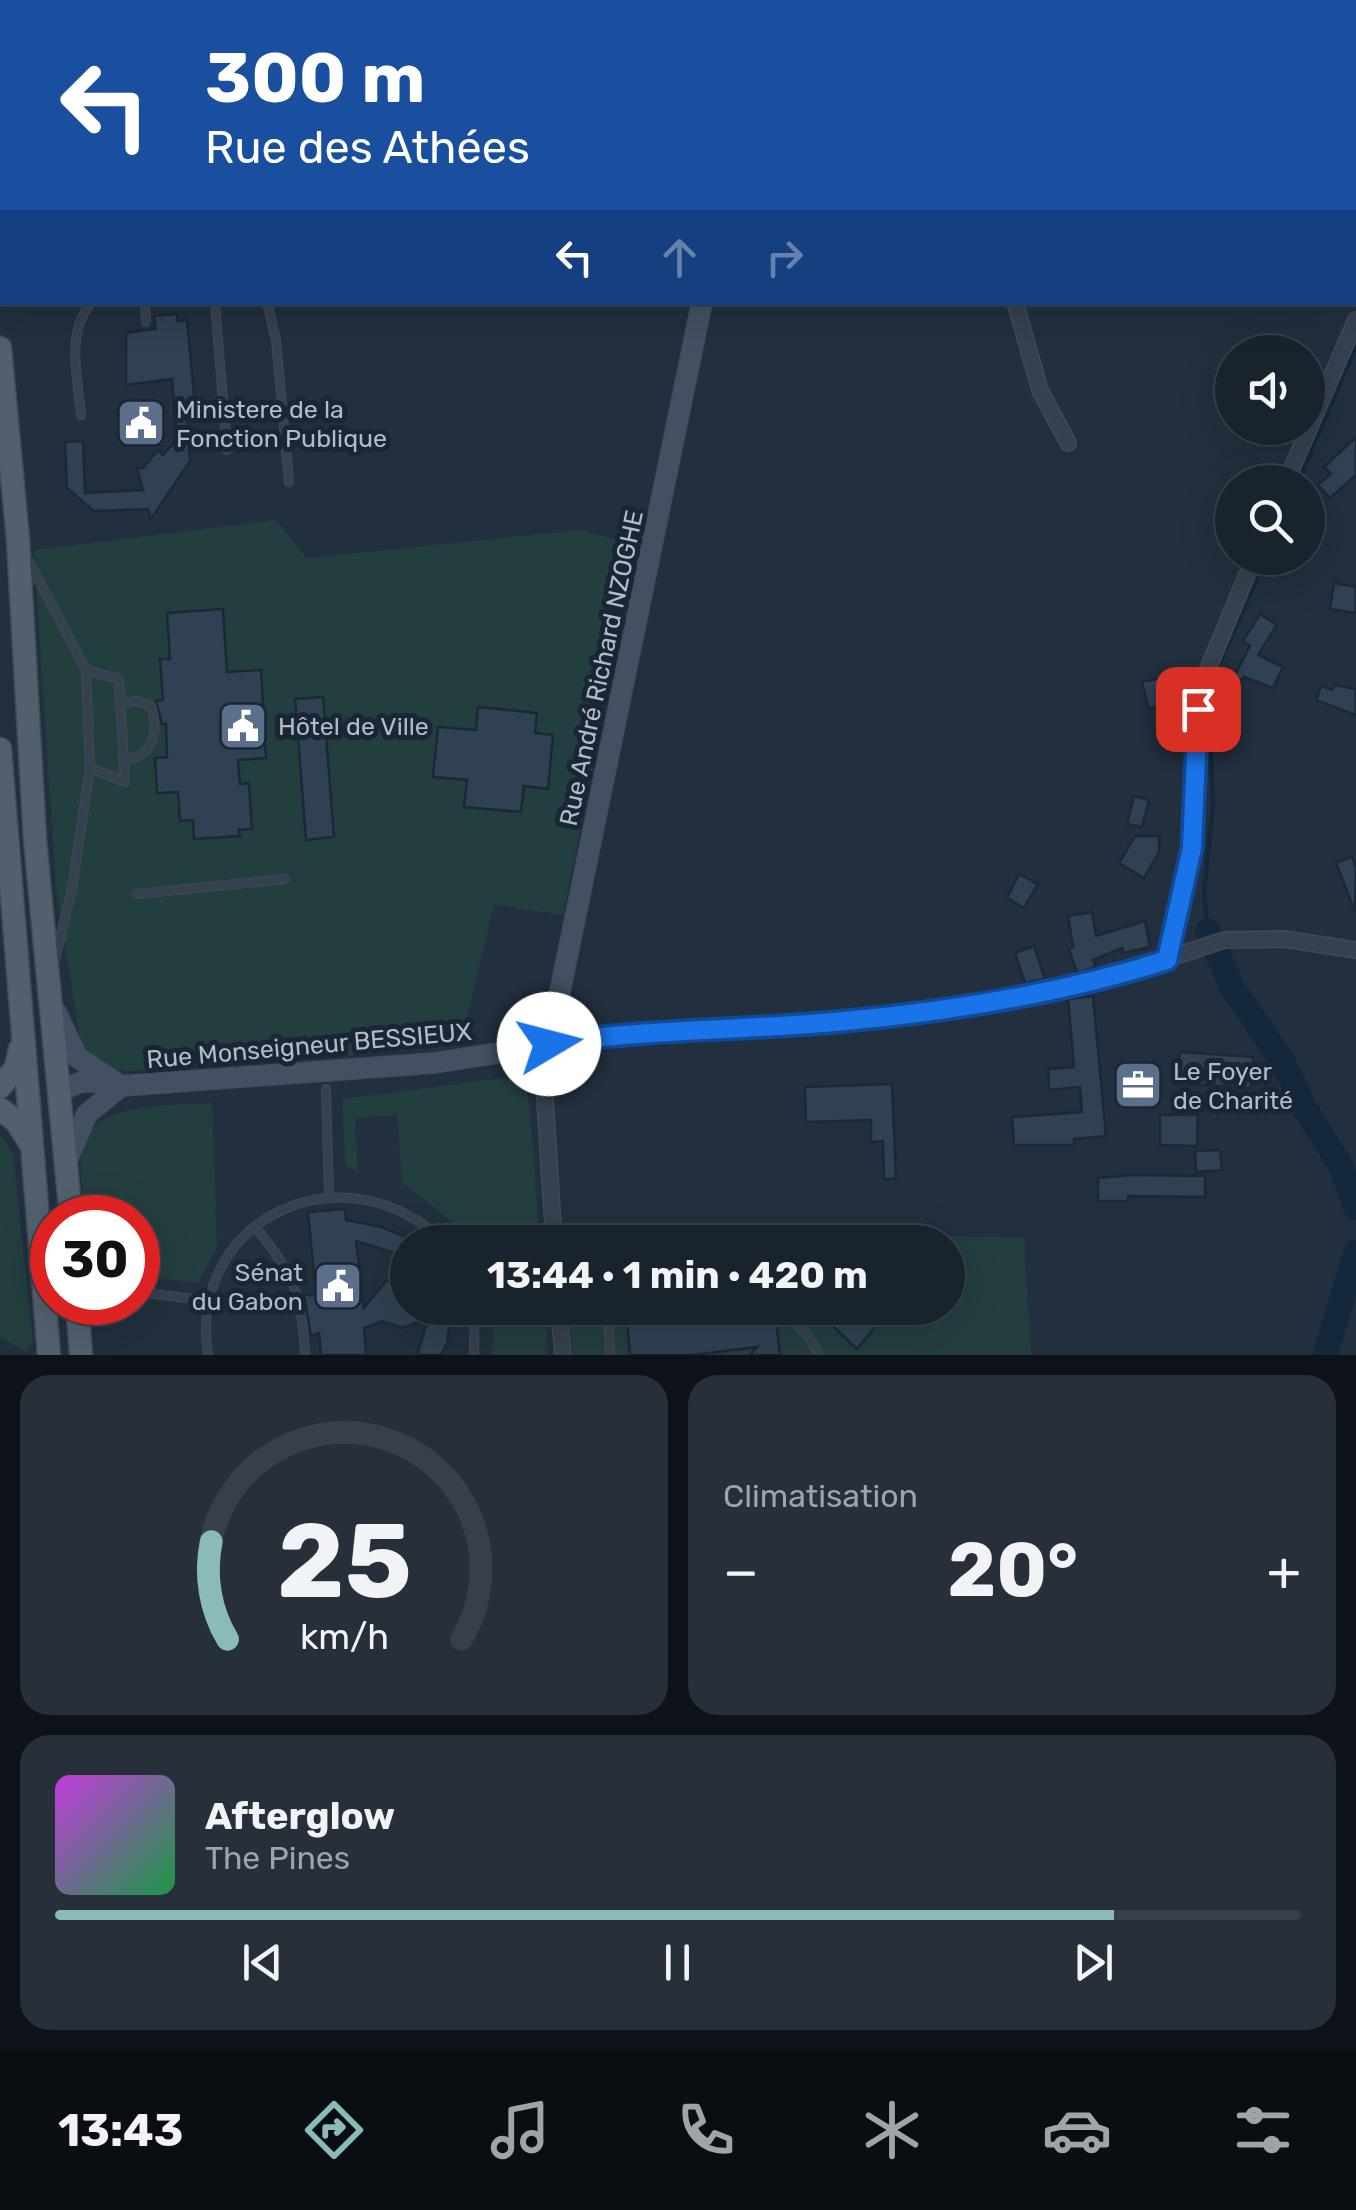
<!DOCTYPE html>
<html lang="fr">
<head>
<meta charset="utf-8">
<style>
	body { margin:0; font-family:Rubik,sans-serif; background:#262f3a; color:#f1f3f6; height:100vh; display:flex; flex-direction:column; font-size:38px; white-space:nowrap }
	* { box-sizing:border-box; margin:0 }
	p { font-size:32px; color:#9fa4aa }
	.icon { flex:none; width:55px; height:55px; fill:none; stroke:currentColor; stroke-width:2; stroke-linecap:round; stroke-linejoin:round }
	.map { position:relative; height:1355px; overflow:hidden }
	.sheet { display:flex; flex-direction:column; gap:20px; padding:20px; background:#0e1319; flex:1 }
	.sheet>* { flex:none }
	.hud { position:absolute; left:0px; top:0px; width:1358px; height:305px; box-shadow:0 10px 40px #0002,0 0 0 2px #37404a; background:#1a4fa0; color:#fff; overflow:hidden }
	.controls { position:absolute; left:1215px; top:335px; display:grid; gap:20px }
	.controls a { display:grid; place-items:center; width:110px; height:110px; border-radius:50%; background:#19232e; box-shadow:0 10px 40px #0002,0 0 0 2px #37404a; font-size:50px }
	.speed { position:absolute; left:30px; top:1195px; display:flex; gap:20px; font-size:50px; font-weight:700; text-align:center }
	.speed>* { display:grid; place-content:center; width:130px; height:130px; border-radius:50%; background:#19232e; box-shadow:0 10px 40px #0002,0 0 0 2px #37404a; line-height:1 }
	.speed .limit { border:15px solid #d22; background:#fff; color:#111 }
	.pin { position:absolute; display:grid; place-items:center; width:85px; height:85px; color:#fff; margin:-42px; border-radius:20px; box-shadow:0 5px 15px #0006 }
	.me { position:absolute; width:110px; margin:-55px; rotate:82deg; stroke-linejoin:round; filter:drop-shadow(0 0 8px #0008) }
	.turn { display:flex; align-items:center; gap:35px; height:210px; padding:0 40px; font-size:45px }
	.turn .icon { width:130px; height:130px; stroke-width:2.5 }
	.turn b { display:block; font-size:70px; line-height:85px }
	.lanes { display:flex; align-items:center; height:95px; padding:0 40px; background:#0003; justify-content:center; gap:50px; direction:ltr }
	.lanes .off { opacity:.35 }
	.big { font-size:75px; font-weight:700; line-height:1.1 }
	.sheet .card { flex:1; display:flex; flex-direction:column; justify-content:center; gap:15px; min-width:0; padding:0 35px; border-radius:30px; background:#262f3a }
	.sheet .dial { align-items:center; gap:0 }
	.dial svg { height:260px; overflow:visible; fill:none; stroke:#37404a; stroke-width:7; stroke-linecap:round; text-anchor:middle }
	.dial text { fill:#f1f3f6; stroke:none }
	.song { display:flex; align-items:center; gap:30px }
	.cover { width:120px; height:120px; border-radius:15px; background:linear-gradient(135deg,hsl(290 70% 55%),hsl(140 70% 35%)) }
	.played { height:10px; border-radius:5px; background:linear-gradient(90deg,#8bbbb9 85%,#37404a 85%) }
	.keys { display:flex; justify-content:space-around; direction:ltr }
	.heat { display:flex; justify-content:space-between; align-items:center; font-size:55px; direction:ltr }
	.sheet .tiles { flex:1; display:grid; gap:20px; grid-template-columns:1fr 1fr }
	.card:last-child { grid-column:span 2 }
	.trip { position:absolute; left:390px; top:1225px; width:575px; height:100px; border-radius:50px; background:#19232e; box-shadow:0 10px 40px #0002,0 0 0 2px #37404a; font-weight:700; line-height:100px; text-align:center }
	.tabs { display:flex; height:160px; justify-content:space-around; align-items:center; background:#0a0e12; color:#9fa4aa }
	.tabs .icon { width:70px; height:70px }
	.tabs .selected { color:#8bbbb9 }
	.tabs b { font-size:45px; color:#f1f3f6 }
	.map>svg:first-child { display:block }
</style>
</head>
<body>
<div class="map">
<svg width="1356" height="1355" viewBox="0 0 1356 1355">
	<rect width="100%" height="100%" fill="#212f3e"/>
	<g fill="#233e3f">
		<polygon points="276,520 306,558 580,530 637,545 563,915 494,905 460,1047 128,1071 109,1068 81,1045 56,888 34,550"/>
		<polygon points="504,1078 524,1082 529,1101 540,1242 472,1242 445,1216 402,1182 397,1115 355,1118 358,1173 345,1165 342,1099"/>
		<path d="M212,1103L217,1247L198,1283L138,1276V1218L85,1217C83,1197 80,1176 81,1155C84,1100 173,1106 212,1103Z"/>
		<polygon points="0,1134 13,1154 33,1342 25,1351 0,1337"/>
		<polygon points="943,1236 1024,1237 1031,1355 573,1355 569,1308 948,1308 948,1242 884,1242"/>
		<polygon points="496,1308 545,1308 548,1355 491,1355"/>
	</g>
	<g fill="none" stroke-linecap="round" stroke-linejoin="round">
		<g stroke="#13273d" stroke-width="4">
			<polyline points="1355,195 1356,198"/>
			<polyline points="1298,482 1356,346"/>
			<polyline points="1208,931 1204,894 1213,804 1209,703 1217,671 1266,558"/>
		</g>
		<g stroke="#13273d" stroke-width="25">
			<polyline points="1208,931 1232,987 1283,1062 1303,1105 1342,1168 1356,1208"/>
			<polyline points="1325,1355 1356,1252"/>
		</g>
	</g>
	<g fill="#2f4152" stroke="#1c2835" stroke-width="2.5">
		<polygon points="177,314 177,321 187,320 195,405 185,406 190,461 151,519 148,509 94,511 67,488 65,442 83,441 85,493 143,490 137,468 143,468 158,450 163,455 177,439 172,379 126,385 126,333 156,329 154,316"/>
		<polygon points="1356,437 1356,475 1330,498 1318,485 1331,474 1324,467"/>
		<polygon points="1334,583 1356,587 1356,613 1330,609"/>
		<polygon points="223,609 227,672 261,670 266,758 238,760 240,784 249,783 252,829 239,830 240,836 194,839 193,820 180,821 178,792 157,793 155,758 167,757 166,724 162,724 156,701 163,700 160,659 170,659 167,613"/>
		<polygon points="1260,614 1277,625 1258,655 1283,667 1273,688 1244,677 1241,681 1234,677 1250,646 1243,641"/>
		<polygon points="1169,676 1175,703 1149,709 1142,682"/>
		<polygon points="1334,685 1356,689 1356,715 1316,700 1321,686 1332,690"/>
		<polygon points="1217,690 1230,692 1222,745 1210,742 1219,713 1214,712"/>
		<polygon points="323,697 334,837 306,840 295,699"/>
		<polygon points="478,707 537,713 535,733 553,735 548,789 524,786 521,812 464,807 467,780 433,777 438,727 476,730"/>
		<polygon points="1134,796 1149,800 1142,827 1127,824"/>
		<polygon points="1135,836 1159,836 1159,852 1144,878 1119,863"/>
		<polygon points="1352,857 1356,868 1355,912 1336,863"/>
		<polygon points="1019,874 1038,884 1024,908 1007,898"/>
		<polygon points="1092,912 1096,936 1145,921 1150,947 1123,953 1122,948 1093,960 1096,967 1077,973 1069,949 1073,947 1068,916"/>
		<polygon points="1034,946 1045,979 1025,983 1015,953"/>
		<polygon points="1093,996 1106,1136 1074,1139 1074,1145 1014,1145 1012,1117 1082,1112 1080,1087 1049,1090 1048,1069 1074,1067 1068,999"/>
		<polygon points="1180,1052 1253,1057 1251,1088 1177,1083"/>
		<polygon points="892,1084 896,1179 884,1179 883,1141 871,1142 871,1120 806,1122 805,1087"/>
		<polygon points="1160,1115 1198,1115 1197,1146 1160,1145"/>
		<polygon points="1220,1150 1222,1170 1196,1172 1195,1151"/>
		<polygon points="1130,1175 1205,1176 1205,1197 1128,1196 1128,1201 1098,1201 1098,1178"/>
		<polygon points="345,1209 346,1220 382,1227 408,1238 408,1257 356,1241 364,1308 386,1281 408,1280 408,1308 452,1308 447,1343 441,1355 417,1355 429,1317 403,1328 382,1321 364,1328 366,1355 321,1355 319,1333 311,1336 304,1295 316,1295 308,1212"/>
		<polygon points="626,1308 753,1308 777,1327 780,1355 750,1355 757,1347 692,1355 630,1355"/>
		<polygon points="826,1308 891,1308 857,1349 820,1314"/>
	</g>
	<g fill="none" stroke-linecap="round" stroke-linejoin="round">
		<g stroke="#3e4a57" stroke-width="10">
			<g id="lane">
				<polyline points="145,302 146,322"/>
				<polyline points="215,302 227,450"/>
				<polyline points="267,302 276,340 289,482"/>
				<path d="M81,415C78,379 65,332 92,302"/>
				<polyline points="27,558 86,670 90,768 72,889 55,960"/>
				<polyline points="86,670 119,679 125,782 90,768"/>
				<path d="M120,703L136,701L151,706C159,732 154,757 123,760"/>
				<polyline points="137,894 285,879"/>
				<polyline points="326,1089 329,1196"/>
				<path d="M255,1227C294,1274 302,1294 305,1355"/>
				<polyline points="138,1292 210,1301"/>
				<polyline points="608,1308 610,1355"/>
				<polyline points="779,1308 808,1336 819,1355"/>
				<path d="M208,1355C187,1216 346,1146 444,1242"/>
				<polyline points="474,1355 475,1308"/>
			</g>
		</g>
		<g stroke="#3e4a57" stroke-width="18">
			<g id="street">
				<polyline points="162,2 163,0"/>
				<polyline points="339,2 340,0"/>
				<polyline points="1191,2 1193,0"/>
				<polyline points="1329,2 1329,0"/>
				<polyline points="1355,174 1356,177"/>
				<polyline points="1015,302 1040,390 1068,443"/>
				<polyline points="1286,482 1356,320"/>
				<polyline points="1167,960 1192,848 1199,709 1205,676 1254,558"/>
				<polyline points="554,1242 543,1067 549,1045 638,1033 845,1021 993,1000 1108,979 1224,940 1285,939 1356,950"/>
				<polyline points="559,1308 563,1355"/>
			</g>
		</g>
		<g stroke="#3e4a57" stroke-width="22">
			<g id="secondary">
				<polyline points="737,0 737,2"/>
				<polyline points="56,1012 77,1057 121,1086"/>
				<polyline points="60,1091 81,1082 111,1082"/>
				<polyline points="67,1160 87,1114 121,1086 434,1063 549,1045 702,302"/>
			</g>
		</g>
		<g stroke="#3e4a57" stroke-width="25">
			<g id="primary">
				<polyline points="0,114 2,117"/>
				<polyline points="0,161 2,158"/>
				<polyline points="0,348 18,540 35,840 71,1218"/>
				<polyline points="0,749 49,1355"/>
				<polyline points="0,1087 16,1068 20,1049"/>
				<polyline points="0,1109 16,1121 30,1143"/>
				<polyline points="77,1302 81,1355"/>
			</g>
		</g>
		<use href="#lane" stroke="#35414e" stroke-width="8"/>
		<use href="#street" stroke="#35414e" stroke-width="15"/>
		<use href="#secondary" stroke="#425061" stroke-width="20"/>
		<use href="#primary" stroke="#52606e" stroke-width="22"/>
	</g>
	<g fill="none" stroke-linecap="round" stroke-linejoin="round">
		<g stroke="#114b97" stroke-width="25">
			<path id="route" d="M549,1044C647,1028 746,1031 845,1021C953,1011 1064,993 1167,960L1192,848L1198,709"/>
		</g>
		<use href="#route" stroke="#1a73e8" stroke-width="18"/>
	</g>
	<defs>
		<g id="civic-square" transform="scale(2.5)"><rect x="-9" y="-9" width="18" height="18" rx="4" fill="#5c6f8a" stroke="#1a2633"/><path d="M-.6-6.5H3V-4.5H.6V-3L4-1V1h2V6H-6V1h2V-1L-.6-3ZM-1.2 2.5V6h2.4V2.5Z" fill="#fff"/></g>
		<g id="office-square" transform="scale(2.5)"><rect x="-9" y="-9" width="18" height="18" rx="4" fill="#5c6f8a" stroke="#1a2633"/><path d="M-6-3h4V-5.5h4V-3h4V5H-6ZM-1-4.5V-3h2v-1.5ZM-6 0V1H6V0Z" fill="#fff"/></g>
	</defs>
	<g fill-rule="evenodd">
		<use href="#civic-square" x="141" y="423"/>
		<use href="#civic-square" x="243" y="726"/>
		<use href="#office-square" x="1138" y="1085"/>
		<use href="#civic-square" x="338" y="1286"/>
	</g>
	<g text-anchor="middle" stroke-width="10" stroke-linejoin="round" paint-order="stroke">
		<g font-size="25" fill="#b0bcc9" stroke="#1a2633" text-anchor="start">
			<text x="176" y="418">Ministere de la<tspan x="176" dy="29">Fonction Publique</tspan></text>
			<text x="278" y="735">Hôtel de Ville</text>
			<text x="1173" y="1080">Le Foyer<tspan x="1173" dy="29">de Charité</tspan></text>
			<text x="303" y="1281" text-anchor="end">Sénat<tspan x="303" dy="29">du Gabon</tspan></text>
		</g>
		<g font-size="25" fill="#b0bcc9" stroke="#1a2633">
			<text transform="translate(601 668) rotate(-78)" y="9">Rue André Richard NZOGHE</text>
			<text transform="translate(309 1045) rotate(-5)" y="9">Rue Monseigneur BESSIEUX</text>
		</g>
	</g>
</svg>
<div class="controls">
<a><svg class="icon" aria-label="sound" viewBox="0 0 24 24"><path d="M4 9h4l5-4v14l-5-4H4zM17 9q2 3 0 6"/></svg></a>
<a><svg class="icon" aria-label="search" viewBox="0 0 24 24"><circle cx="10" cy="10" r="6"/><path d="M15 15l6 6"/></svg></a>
</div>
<div class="speed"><div class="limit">30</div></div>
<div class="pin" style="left:1198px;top:709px;background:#d93025"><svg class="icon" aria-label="arrive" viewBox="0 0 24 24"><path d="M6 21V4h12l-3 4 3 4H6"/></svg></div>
<svg class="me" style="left:549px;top:1044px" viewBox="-20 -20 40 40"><circle r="19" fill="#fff"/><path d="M0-13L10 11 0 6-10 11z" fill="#1a73e8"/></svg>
<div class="trip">13:44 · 1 min · 420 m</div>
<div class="hud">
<div class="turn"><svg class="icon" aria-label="left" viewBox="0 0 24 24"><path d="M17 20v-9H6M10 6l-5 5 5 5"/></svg><div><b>300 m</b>Rue des Athées</div></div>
<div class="lanes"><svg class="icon" aria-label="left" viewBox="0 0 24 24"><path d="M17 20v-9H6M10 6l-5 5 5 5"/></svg><svg class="icon off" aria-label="ahead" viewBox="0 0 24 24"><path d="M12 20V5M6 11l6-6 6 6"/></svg><svg class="icon off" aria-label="right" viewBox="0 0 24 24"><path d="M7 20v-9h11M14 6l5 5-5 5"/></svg></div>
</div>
</div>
<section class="sheet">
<div class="tiles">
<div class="card dial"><svg viewBox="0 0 100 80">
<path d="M14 69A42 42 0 1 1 86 69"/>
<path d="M14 69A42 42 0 0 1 9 39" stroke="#8bbbb9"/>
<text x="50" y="56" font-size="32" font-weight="700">25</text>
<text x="50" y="72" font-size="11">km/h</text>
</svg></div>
<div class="card"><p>Climatisation</p>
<div class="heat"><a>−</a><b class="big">20°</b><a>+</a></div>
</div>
<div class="card">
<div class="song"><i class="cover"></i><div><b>Afterglow</b><p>The Pines</p></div></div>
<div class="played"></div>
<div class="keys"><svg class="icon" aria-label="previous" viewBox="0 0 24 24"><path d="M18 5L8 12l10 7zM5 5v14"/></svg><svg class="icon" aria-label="pause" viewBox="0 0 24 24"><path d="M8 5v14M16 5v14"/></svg><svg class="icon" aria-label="next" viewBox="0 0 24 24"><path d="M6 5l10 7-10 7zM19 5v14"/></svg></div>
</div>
</div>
</section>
<nav class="tabs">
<b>13:43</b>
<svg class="icon selected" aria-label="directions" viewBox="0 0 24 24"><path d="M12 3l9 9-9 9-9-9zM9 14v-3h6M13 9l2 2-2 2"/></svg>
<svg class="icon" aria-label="music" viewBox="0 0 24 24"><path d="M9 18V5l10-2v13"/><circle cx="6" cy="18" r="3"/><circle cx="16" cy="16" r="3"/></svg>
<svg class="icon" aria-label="phone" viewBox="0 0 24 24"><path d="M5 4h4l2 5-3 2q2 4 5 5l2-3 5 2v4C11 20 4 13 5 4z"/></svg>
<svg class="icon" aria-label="climate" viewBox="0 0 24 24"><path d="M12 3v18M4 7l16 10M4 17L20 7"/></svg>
<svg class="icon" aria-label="car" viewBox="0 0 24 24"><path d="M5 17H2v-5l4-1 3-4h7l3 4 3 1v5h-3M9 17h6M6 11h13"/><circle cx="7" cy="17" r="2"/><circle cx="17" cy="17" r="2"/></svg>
<svg class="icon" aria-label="filters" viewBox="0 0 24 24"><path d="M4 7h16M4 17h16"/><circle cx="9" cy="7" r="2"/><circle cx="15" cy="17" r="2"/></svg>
</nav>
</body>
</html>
